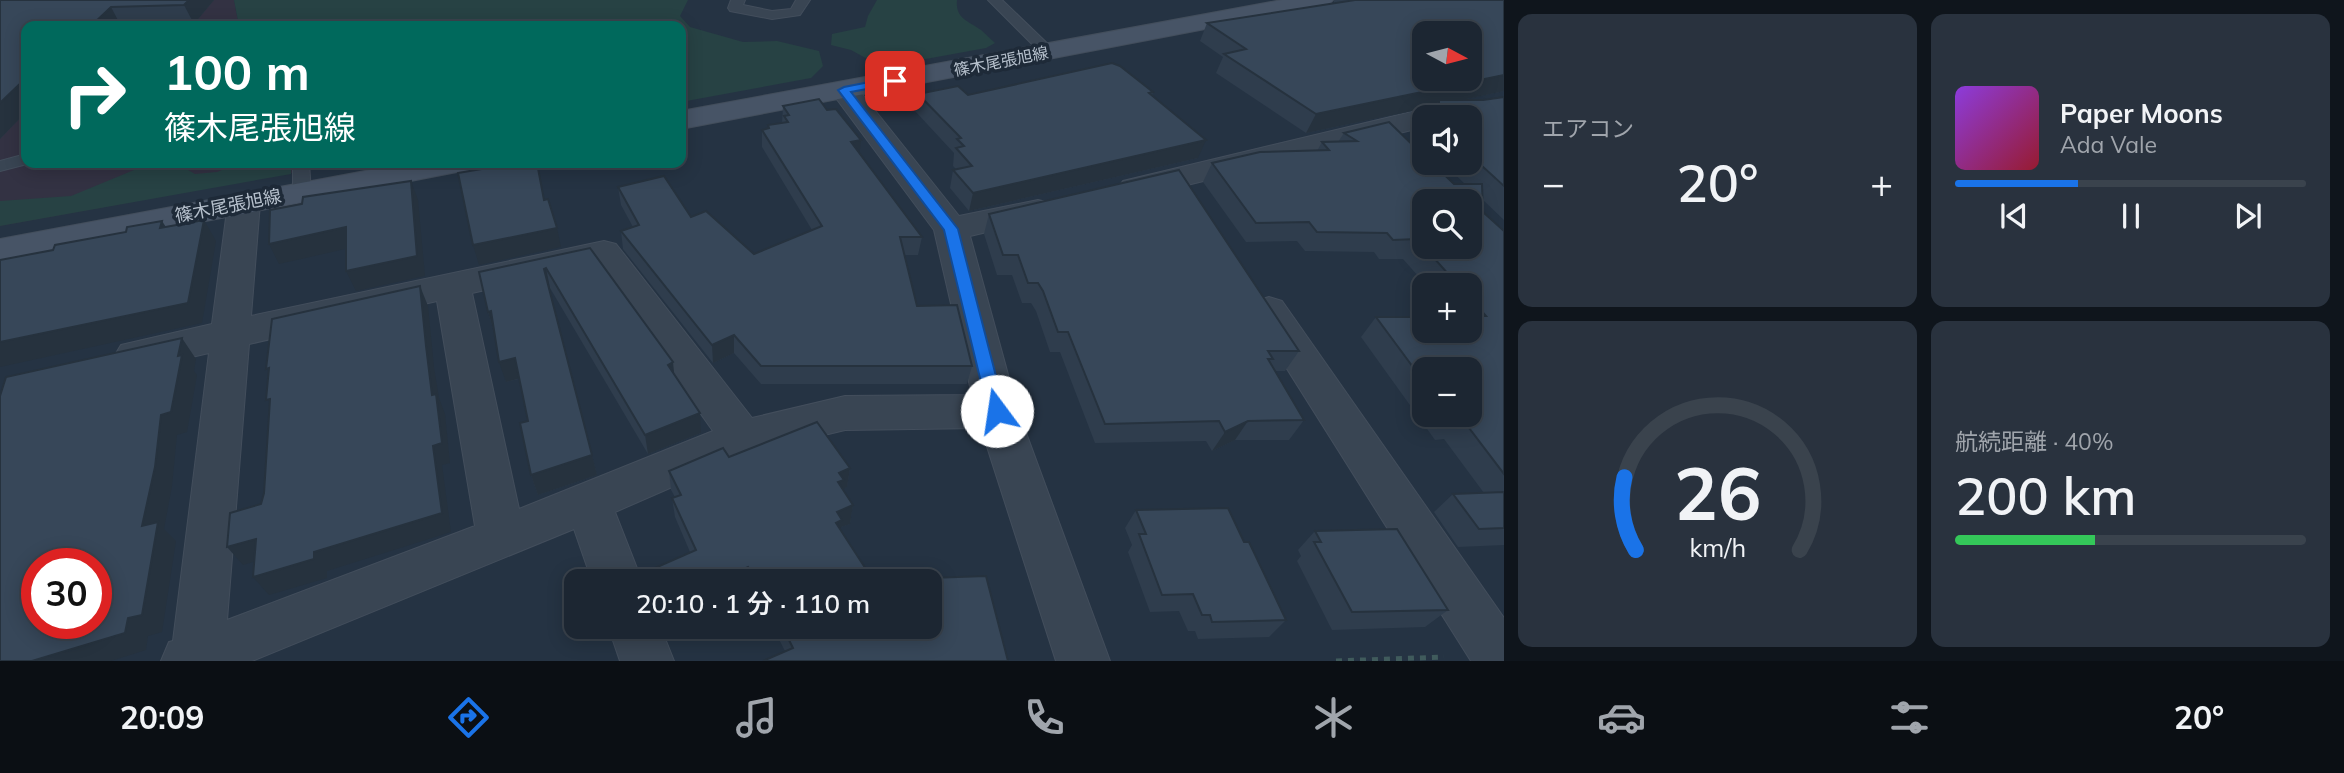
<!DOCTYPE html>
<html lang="ja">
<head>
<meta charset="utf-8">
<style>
	body { margin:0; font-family:Mulish,"Noto Sans JP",sans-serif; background:#29323e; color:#f1f3f6; height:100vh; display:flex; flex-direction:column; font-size:26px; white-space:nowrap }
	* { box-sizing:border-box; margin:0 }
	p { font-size:23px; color:#a0a5ac }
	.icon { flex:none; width:38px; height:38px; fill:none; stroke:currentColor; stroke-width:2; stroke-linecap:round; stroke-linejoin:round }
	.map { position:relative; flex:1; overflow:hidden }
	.side { display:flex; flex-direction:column; gap:14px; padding:14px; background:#0f151c; width:840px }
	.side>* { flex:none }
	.top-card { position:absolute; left:21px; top:21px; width:665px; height:147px; border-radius:14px; box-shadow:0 4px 18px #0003,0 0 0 2px #3a434d; background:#00695c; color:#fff; overflow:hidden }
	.needle { width:46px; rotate:97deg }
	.buttons { position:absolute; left:1412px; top:21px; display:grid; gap:14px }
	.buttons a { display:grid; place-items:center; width:70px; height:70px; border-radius:14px; background:#1c2632; box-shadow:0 4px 18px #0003,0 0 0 2px #3a434d; font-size:35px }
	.speed { position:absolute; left:21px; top:548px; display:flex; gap:14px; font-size:35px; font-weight:700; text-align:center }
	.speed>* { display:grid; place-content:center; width:91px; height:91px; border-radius:50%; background:#1c2632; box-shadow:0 4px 18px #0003,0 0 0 2px #3a434d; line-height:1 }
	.speed .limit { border:10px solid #d22; background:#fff; color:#111 }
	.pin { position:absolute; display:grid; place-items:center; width:60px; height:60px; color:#fff; margin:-30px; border-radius:14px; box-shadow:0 4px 10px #0006 }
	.me { position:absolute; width:77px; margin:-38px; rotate:346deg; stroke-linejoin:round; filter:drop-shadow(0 0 5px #0008) }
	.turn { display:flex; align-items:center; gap:24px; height:147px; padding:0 28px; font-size:32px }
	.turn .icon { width:91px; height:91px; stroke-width:2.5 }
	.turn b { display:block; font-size:49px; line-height:60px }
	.big { font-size:52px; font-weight:600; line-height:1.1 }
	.side .widget { flex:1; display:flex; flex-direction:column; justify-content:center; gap:10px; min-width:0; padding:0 24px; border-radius:14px; background:#29323e }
	.side .dial { align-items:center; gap:0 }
	.dial svg { height:182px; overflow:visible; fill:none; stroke:#3a434d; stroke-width:7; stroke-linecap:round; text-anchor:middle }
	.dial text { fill:#f1f3f6; stroke:none }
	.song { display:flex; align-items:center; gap:21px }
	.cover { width:84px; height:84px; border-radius:10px; background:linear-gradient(135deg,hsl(270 70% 55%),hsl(350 70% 35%)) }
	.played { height:7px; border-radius:4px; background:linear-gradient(90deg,#1a73e8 35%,#3a434d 35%) }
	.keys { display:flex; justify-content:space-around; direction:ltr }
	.heat { display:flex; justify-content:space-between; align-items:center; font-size:38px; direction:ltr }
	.charge { height:10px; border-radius:5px; background:linear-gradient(90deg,#34c759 40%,#3a434d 0) }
	.side .tiles { flex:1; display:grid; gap:14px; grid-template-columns:repeat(2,1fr) }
	.trip { position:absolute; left:564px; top:569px; width:378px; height:70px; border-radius:14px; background:#1c2632; box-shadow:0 4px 18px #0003,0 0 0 2px #3a434d; font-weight:600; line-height:70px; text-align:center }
	.tab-bar { display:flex; height:112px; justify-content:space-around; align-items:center; background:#0b0f14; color:#a0a5ac }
	.tab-bar .icon { width:49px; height:49px }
	.tab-bar .selected { color:#1a73e8 }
	.tab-bar b { font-size:32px; color:#f1f3f6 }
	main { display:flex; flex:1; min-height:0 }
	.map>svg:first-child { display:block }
</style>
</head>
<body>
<main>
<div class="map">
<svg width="1504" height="661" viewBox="0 0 1504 661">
	<rect width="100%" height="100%" fill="#253343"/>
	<polygon fill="#333243" points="0,0 234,0 239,26 26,26 26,163 313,163 314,169 0,226"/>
	<g fill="#274244">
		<polygon points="234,0 688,0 680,16 690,27 743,42 777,41 819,51 823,66 811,78 681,102 681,26 239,26"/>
		<path d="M877,0H957C955,19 969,21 981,30C986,34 990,39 995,43L986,48L882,67L851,50L831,45L832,34L865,27L868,16Z"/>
		<polygon points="151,163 176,163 195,174 217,172 240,163 291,163 291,174 0,226 0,201 71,196"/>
	</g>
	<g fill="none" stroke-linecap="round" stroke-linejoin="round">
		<g stroke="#434e5c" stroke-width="2">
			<g id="lane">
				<polygon points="731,0 745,0 743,5 772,11 791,9 796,0 810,0 800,15 772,19 730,11 728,8"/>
				<polygon points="988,0 1002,0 1053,49 1053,55 1043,55"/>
				<polygon points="26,154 26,163 31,163 0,171 0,161"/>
				<polygon points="293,163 309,163 311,192 308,196 296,196 293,192"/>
			</g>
		</g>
		<g stroke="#434e5c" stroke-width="2">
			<g id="street">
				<path d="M844,82L854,84L959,216L1038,200L1050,203L1055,210L1050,217L970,236L1018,411L1110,661H1056L981,428L845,430L750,453L615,512L642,581H592L574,529L252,661H161L169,642L173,641L209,353L135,370L121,365L115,355L121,345L212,324L228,203L232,196L244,193L256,196L260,203L251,316L604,241L616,244L752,418L845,396L972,395L934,230L830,90L834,84ZM595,265L713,431L519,509L472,293ZM437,301L475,526L227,620L249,344Z"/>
				<polygon points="1424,109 1434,112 1438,117 1424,117 1424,127 1134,198 1123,195 1118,188 1123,181"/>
				<polygon points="1269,297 1282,301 1504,618 1504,661 1471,661 1250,310 1256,301"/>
				<polygon points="608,626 660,626 674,661 620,661"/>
			</g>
		</g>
		<g stroke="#434e5c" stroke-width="2">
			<g id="secondary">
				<polygon points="1282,0 1333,0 1329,5 1321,7 681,129 681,111"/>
				<polygon points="408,163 473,163 468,170 457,172 0,261 0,239"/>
			</g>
		</g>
		<polyline stroke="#405b5c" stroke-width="5" stroke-dasharray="6 6" stroke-linecap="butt" points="1336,661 1444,657"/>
		<use href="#lane" fill="#394553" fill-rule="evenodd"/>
		<use href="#street" fill="#394553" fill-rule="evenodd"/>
		<use href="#secondary" fill="#475466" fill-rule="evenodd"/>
	</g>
	<g fill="#2f3d4d" fill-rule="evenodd">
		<polygon points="0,0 214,0 194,24 26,26 26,112 0,139"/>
		<path d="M1334,0H1504V91L1461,100H1483L1504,97V220L1483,200V212L1504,231V545L1458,547L1434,512L1453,494L1484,493L1444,439L1435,440L1361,337L1376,317L1470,331V285H1426L1403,259H1379L1374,252L1305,251L1297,241L1246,242L1203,182L1212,163L1317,151L1322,142H1338L1344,133L1454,184H1465L1443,163H1470V117H1424V146L1411,133L1424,113L1432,111L1436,106L1306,133L1216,73L1223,57L1200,41L1207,23L1334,3ZM1424,369L1470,415H1424Z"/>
		<polygon points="1153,92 1152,96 1198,158 969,211 950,188 953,170 956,169 953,166 954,153 915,111 918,94 968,95"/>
		<polygon points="783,106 859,154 922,237 918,255 904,255 917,306 972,366 967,384 761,384 734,353 713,363 623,249 621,231 633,227 621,205 618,187 691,217 754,254 812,230 762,147 762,130 768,129 768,125 782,123"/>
		<polygon points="989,214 1299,351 1285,371 1275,371 1304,420 1289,440 1235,440 1212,451 1206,441 1095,443 1060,352 1050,352 1036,311 1031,303 1022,303 1012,275 997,275 984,234"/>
		<polygon points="590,248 701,433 648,454 550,288 549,289 597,475 538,495 531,475 528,421 519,379 506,382 494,332 488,312 479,272"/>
		<polygon points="817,422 850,468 847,487 842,489 853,505 850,524 841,527 841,531 873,580 986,576 1008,661 763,661 785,651 772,626 929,626 929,581 649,581 648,571 690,552 675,517 672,498 675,497 671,490 669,471 723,448 729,457"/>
		<polygon points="1136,510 1244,542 1286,620 1269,637 1198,639 1195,631 1188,631 1179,611 1150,612 1128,552 1132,545 1125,528"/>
		<polygon points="1315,531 1448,610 1425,627 1332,630 1297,561 1301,556 1298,550"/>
	</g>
	<g fill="#26323e">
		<polygon points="189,0 214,0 194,24 184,5"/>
		<polygon points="111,7 121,26 91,26"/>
		<polygon points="1504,75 1504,91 1439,105 1439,100 1436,106 1306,133 1316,114"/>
		<polygon points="26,78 26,112 0,139 0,103"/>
		<polygon points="861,140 859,158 851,142"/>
		<polygon points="1206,140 1198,158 969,211 973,193"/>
		<polygon points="411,181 418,200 425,276 356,291 346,271"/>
		<polygon points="204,220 216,241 202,323 0,367 0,342"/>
		<polygon points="162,221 175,241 160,228"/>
		<polygon points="346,227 354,247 279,264 269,244"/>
		<polygon points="557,228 561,247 479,265 473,245"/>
		<polygon points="546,268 550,288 548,289 544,269"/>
		<polygon points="420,286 428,306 434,367 439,398 445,414 450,463 442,465 451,532 327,571 327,578 269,595 253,577 314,552 433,446 432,395 426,346"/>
		<polygon points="491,311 494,332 488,312"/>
		<polygon points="734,335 734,353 713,363 712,345"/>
		<polygon points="182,338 196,359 194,371 197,375 187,432 177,435 172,486 164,529 176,541 162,632 148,636 146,650 111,661 32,661 161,415 178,356"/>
		<polygon points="515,358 521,378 506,382 499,362"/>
		<polygon points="673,362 675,382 668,365"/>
		<polygon points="700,413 701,433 648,454 645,435"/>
		<polygon points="1248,421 1235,440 1212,451 1225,432"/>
		<polygon points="592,455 597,475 538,495 531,475"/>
		<polygon points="850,468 847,487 843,489 835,501 839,473"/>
		<polygon points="853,505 850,524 841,527 840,538 833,541 837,512"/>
		<polygon points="256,539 271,557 243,565 227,547"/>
		<polygon points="748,567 748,581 717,581"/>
	</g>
	<g fill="#374759" stroke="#26323e" stroke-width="2" fill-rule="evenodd">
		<polygon points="0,0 189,0 184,5 111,7 91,26 26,26 26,78 0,103"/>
		<path d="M1355,0H1504V75L1316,114L1224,54L1246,49L1207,23ZM1424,33H1470V79H1424Z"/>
		<polygon points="1112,63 1120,66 1153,92 1149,93 1206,140 973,193 953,170 972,166 956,148 964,146 957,139 961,138 918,94 958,86 968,95"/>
		<polygon points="1504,97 1504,186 1470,155 1470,117 1428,117 1424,113 1439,109 1439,100 1483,100"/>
		<polygon points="819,99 827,110 836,109 861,140 851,142 922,237 900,237 917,306 957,305 972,366 761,366 734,335 712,345 621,231 639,225 618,187 664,176 691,217 706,211 754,254 822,226 762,130 769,128 768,125 788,122 784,116 789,115 783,106"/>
		<path d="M1389,122L1424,156V163H1432L1454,184H1482L1483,212L1504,231V474L1463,420L1454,421L1449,415H1470V369H1424V382L1376,317H1424V331H1470V316H1486L1470,298V285H1458L1417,239L1393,240L1387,233L1317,232L1309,222L1256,223L1212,163L1260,152L1329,150L1322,142L1357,141L1344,133ZM1424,201H1470V247H1424Z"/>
		<polygon points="518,163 537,163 544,200 548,199 557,228 473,245 458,173"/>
		<polygon points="1179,170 1299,351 1268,351 1273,359 1268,359 1304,420 1248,421 1225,432 1219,421 1105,424 1068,332 1058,332 1043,291 1038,283 1028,283 1018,255 1003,255 989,214"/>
		<polygon points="411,181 417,256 346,271 346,227 269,244 270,210 302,204 303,197"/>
		<polygon points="204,220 188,303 0,342 0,260 53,250 55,245 126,232 127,227 162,221 160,228"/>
		<polygon points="590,248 673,362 668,365 700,413 645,435 546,268 544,269 592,455 531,475 520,423 528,421 515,358 499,362 491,311 488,312 479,272"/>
		<polygon points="420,286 426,346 432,395 436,394 442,443 433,446 442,513 314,552 314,559 253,577 256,539 227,547 230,513 261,504 264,493 270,399 266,400 269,368 266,369 272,319"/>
		<path d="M182,338L178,356L182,355L171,412L161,415L155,467L142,526L158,522L142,615L128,618L125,633L32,661H0V396L6,377ZM37,564H96V623H37Z"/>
		<polygon points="817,422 850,468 839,473 844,480 838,482 853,505 837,512 842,520 836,523 873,580 986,576 1008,661 763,661 793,648 782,626 929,626 929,581 756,581 748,567 717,581 652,581 648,571 696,550 672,498 681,495 669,471 723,448 729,457"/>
		<polygon points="1504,492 1504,528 1479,529 1453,494"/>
		<polygon points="1228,508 1244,542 1249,542 1286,620 1212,622 1210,615 1202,615 1193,594 1162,595 1139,534 1146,534 1136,510"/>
		<polygon points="1397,529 1448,610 1352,612 1314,542 1321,542 1315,531"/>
	</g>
	<polygon fill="#1a73e8" stroke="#114b97" stroke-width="2" points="895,77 899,78 899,83 851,92 958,229 1005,411 1003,416 990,416 988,411 944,230 838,90 844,87"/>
	<g text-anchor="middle" stroke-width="7" stroke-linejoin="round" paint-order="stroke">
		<g font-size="16" fill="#b6c0cc" stroke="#1e2a38">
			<text transform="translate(1001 61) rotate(-11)" y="6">篠木尾張旭線</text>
		</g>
		<g font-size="18" fill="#b6c0cc" stroke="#1e2a38">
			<text transform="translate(228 206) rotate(-11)" y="6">篠木尾張旭線</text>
		</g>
	</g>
</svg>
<div class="buttons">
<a><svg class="needle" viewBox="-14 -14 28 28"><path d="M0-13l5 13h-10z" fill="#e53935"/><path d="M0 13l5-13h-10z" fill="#a0a5ac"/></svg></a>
<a><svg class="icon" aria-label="sound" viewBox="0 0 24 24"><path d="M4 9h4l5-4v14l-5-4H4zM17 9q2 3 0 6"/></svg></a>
<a><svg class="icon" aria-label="search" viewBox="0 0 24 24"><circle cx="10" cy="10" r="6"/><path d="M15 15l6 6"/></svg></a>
<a>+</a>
<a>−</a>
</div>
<div class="speed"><div class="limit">30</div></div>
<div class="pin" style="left:895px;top:81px;background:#d93025"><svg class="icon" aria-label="arrive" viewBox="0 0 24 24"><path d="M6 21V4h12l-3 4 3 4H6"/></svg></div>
<svg class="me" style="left:997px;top:411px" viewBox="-20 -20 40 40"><circle r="19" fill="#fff"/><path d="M0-13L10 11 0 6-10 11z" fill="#1a73e8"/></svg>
<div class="trip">20:10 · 1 分 · 110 m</div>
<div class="top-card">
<div class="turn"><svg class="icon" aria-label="right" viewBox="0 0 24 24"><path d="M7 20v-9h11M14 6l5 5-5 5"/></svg><div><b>100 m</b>篠木尾張旭線</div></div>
</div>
</div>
<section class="side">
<div class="tiles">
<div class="widget"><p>エアコン</p>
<div class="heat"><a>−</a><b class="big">20°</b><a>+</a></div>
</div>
<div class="widget">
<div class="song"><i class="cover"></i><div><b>Paper Moons</b><p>Ada Vale</p></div></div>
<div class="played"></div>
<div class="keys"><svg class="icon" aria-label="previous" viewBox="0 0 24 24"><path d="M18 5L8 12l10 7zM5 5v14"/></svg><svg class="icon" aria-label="pause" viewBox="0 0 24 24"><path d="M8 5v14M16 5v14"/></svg><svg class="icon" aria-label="next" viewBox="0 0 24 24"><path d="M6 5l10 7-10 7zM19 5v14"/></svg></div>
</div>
<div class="widget dial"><svg viewBox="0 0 100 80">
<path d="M14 69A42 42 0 1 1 86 69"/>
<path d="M14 69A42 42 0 0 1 9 37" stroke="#1a73e8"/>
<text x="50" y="56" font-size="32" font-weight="700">26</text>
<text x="50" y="72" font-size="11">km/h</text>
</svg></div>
<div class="widget"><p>航続距離 · 40%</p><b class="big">200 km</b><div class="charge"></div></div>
</div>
</section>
</main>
<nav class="tab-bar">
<b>20:09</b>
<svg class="icon selected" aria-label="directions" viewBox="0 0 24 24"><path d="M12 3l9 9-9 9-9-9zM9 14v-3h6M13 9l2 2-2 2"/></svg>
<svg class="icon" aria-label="music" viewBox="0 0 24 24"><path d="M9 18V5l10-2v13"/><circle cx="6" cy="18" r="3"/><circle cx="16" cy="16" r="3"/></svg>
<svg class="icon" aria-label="phone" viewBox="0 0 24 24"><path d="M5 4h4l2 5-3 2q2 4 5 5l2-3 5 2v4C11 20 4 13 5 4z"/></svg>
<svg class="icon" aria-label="climate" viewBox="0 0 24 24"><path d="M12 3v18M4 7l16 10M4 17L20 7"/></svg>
<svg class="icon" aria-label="car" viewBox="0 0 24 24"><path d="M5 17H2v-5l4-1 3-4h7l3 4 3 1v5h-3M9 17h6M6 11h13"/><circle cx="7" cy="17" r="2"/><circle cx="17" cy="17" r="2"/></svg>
<svg class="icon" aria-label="filters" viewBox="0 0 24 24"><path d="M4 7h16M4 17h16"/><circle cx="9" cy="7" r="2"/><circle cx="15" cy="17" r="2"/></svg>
<b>20°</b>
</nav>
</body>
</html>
